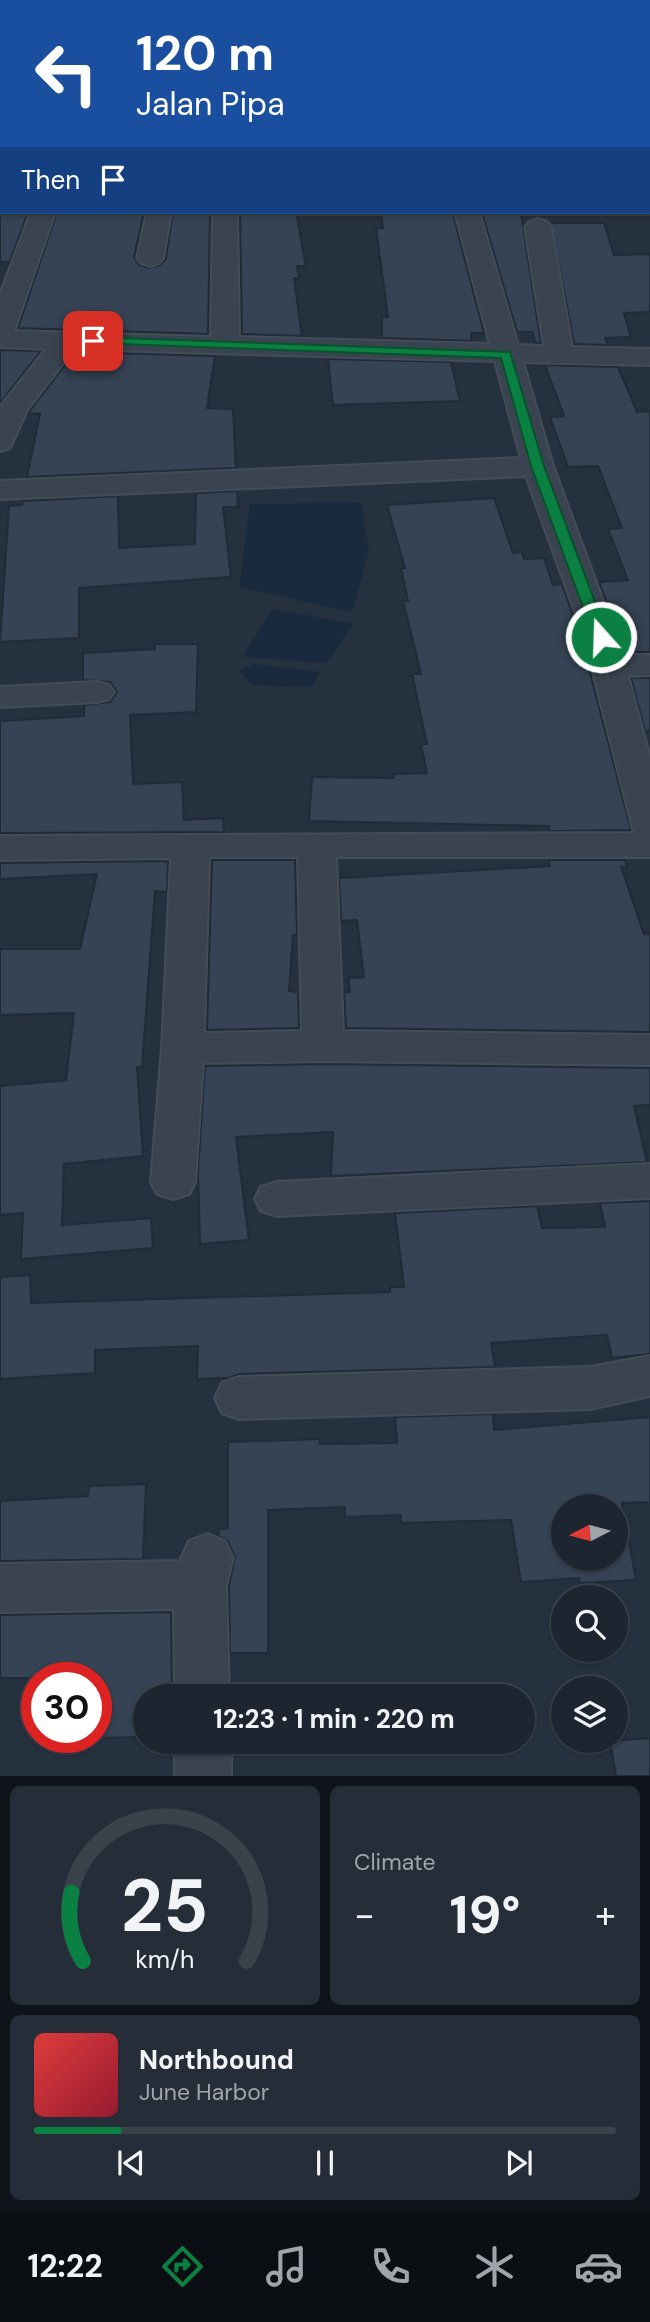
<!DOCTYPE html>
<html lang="en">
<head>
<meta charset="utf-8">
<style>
	body { margin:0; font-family:"DM Sans",sans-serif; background:#252d38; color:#f1f3f6; height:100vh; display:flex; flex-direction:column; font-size:26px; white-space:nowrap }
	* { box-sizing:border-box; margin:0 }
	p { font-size:23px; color:#a0a5ab }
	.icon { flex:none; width:38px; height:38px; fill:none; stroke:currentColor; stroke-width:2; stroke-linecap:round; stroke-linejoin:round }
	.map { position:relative; height:1776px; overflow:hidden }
	.side { display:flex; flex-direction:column; gap:10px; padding:10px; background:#0f141a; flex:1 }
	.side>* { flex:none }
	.guide { position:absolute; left:0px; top:0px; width:651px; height:214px; box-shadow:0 2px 5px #0004,0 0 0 2px #3a424c; background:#1a4fa0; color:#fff; overflow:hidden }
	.needle { width:46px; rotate:264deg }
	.fabs { position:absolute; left:551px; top:1494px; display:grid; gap:14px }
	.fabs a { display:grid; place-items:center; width:77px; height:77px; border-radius:50%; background:#1c2530; box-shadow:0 2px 5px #0004,0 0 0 2px #3a424c; font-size:35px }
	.speed { position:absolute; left:21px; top:1662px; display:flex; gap:14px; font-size:35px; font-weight:700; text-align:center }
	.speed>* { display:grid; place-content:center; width:91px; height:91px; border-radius:50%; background:#1c2530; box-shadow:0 2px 5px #0004,0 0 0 2px #3a424c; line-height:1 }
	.speed .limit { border:10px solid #d22; background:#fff; color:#111 }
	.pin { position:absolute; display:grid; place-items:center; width:60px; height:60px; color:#fff; margin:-30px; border-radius:14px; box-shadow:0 4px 10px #0006 }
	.me { position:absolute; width:77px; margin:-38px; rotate:340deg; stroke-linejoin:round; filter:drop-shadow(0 0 5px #0008) }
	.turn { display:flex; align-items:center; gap:24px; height:147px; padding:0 21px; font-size:32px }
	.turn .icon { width:91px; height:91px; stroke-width:2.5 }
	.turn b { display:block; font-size:49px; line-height:60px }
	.then { display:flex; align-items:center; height:66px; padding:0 21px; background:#0003; gap:14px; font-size:26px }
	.big { font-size:52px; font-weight:700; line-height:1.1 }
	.side .card { flex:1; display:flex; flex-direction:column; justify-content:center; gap:10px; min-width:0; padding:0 24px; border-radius:10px; background:#252d38 }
	.side .dial { align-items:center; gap:0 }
	.dial svg { height:182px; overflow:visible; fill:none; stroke:#3a424c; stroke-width:7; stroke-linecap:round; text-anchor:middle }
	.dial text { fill:#f1f3f6; stroke:none }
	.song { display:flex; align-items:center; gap:21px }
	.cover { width:84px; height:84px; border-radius:10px; background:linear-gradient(135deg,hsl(0 70% 55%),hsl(350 70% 35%)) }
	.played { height:7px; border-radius:4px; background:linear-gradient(90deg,#0b8043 15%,#3a424c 15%) }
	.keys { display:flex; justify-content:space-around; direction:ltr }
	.heat { display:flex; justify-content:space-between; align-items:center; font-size:38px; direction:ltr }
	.side .tiles { flex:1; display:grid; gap:10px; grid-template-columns:1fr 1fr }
	.card:last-child { grid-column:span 2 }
	.trip { position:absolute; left:133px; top:1684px; width:402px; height:70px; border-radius:35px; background:#1c2530; box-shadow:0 2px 5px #0004,0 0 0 2px #3a424c; font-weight:700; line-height:70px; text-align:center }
	.dock { display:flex; height:112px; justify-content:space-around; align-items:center; background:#0b0f13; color:#a0a5ab }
	.dock .icon { width:49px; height:49px }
	.dock .active { color:#0b8043 }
	.dock b { font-size:32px; color:#f1f3f6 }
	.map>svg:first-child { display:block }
</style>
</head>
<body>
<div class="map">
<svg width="650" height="1776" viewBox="0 0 650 1776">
	<rect width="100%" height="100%" fill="#263140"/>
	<g fill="#19293e">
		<polygon points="361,502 369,551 352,612 239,587 250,504"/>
		<polygon points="273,609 354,624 326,663 242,657"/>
		<polygon points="254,664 320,672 312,687 253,685 239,670"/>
	</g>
	<g fill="#354354" stroke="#212a37" stroke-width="2" fill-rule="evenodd">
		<polygon points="0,212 28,212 10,262 0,262"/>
		<polygon points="57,212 144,212 134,257 139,265 149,268 160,265 166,258 173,212 210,212 208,334 18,328"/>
		<polygon points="240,212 296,212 306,266 297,266 299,278 294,278 302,336 242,334"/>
		<polygon points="381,212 453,214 484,333 471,333 471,341 382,338 382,317 388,317 376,228 383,228"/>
		<polygon points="482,213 521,213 541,343 536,343 532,332 517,332"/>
		<polygon points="551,223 604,223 614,255 650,254 650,312 624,313 631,337 605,338 608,345 574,344"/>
		<polygon points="0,350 41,351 0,403"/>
		<polygon points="75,352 215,356 207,408 233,409 236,468 27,477 40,414 28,413"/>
		<polygon points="328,359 451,362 460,401 333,405"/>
		<polygon points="545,365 618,367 637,412 650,411 650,652 625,652 599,582 628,580 608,529 622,528 598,466 568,467 550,417 564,416"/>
		<polygon points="237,491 238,507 223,507 231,577 79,588 79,638 0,642 9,506 22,505 23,501 118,496 119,548 195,544 196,493"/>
		<polygon points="494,498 513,553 522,552 524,559 544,558 553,585 562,584 581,638 631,830 549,831 549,826 309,821 312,777 394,778 393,774 427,773 421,744 427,744 412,674 421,674 403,601 408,601 401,568 405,568 387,505"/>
		<polygon points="155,644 198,644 196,712 130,715 133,784 182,782 184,820 223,818 224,832 0,833 0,721 84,716 84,705 110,702 117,692 110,682 83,680 83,653 155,649"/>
		<polygon points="631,678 650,678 650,731 645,731"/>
		<polygon points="212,860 295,860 297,935 293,935 289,991 298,992 299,1028 207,1030"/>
		<polygon points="549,860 625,860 627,867 621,867 644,934 650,933 650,1032 346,1028 344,992 350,992 348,978 364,977 357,920 341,921 339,878 550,866"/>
		<polygon points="168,861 167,892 155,891 142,1067 137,1067 143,1156 64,1164 62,1225 151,1218 153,1248 21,1259 23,1213 0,1215 0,1086 66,1080 74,1013 0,1015 0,949 80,949 97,874 0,879 0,863"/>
		<polygon points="323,1064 650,1068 650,1105 634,1106 647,1162 331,1176 333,1132 236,1137 249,1240 200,1244 198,1172 205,1066"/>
		<polygon points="650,1201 650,1354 612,1358 607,1335 491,1343 495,1367 239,1374 229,1378 197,1379 198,1346 95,1350 95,1373 0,1379 0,1277 30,1275 31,1303 390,1292 390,1287 404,1287 395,1213 537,1206 542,1228 605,1227 600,1203"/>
		<path d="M493,1414L494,1430L650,1417V1502L622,1503L636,1580L580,1583L579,1578L521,1582L511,1520L401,1523V1515L345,1517V1507L268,1510V1653H230L229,1585L235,1557L227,1540L218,1536L219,1529L228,1528V1442L320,1439V1444L397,1443L395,1417ZM564,1507H616V1559H564Z"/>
		<polygon points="146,1484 143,1559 0,1561 0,1501 88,1496 89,1486"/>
		<polygon points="171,1612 172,1696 145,1696 145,1737 96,1738 96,1678 0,1678 0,1615"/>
		<polygon points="650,1738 650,1776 616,1776 610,1741"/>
	</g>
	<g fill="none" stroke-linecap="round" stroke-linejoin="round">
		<g stroke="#434c59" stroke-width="4">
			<g id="minor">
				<rect x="182" y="0" width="20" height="2"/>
				<polygon points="460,0 528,0 529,2 461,2"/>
				<rect x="574" y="0" width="20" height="2"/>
				<path d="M31,212H55L14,331L211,337L213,212H237L239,337L490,344L455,212H479L518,345L544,346L525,227L529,222L538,219L547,222L551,227L572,347L650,349V365L523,362L553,466L623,655H650V675L628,676L650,758V857H336L343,1031L650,1035V1065L323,1061L203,1063L195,1182L189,1194L173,1199L157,1194L151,1182L162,1048L171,858L0,860V836L634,833L584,637L526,476L0,499V481L521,458L495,361L74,349L27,410L10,448L0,451V407L46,349L0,347V295ZM209,857H298L302,1031L204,1033Z"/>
				<polygon points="147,212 171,212 163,258 159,263 150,266 141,263 137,258"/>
				<polygon points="97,682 109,685 114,692 109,699 97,702 0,707 0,687"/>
				<polygon points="650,1164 650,1198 277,1216 261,1211 255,1199 261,1187 277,1182"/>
				<polygon points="650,1356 650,1396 590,1409 239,1419 222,1413 215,1398 222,1383 239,1377 590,1367"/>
				<polygon points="207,1534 225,1541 233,1558 226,1585 229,1696 175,1696 174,1609 0,1612 0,1564 180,1561 189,1541"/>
				<rect x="175" y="1741" width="56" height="35"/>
			</g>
		</g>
		<g stroke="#434c59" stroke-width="4">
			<g id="major">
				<rect x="649" y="116" width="1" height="14"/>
				<polygon points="2,119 2,134 0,134 0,120"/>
			</g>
		</g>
		<use href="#minor" fill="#3a4350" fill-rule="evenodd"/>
		<use href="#major" fill="#586270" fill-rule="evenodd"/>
	</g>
	<polygon fill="#0b8043" stroke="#07532c" stroke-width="2" points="93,337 510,352 544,466 608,637 601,641 594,637 531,466 501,358 89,343 87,341"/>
</svg>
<div class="fabs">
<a><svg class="needle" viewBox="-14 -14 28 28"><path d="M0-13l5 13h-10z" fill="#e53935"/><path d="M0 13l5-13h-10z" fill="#a0a5ab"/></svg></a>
<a><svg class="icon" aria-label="search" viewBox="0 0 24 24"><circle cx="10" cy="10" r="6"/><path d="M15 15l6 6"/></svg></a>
<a><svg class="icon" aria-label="layers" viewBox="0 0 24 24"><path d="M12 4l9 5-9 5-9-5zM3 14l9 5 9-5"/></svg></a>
</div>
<div class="speed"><div class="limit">30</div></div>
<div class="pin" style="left:93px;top:341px;background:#d93025"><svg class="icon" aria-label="arrive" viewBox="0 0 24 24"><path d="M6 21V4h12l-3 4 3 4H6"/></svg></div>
<svg class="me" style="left:601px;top:637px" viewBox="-20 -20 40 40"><circle r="17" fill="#0b8043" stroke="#fff" stroke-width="3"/><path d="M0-11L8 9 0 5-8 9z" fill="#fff"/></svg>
<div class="trip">12:23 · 1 min · 220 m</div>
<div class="guide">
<div class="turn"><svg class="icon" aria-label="left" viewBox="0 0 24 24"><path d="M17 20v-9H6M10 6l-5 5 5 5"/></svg><div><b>120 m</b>Jalan Pipa</div></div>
<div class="then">Then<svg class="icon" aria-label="arrive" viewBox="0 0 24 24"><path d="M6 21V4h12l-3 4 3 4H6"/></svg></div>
</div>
</div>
<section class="side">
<div class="tiles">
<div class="card dial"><svg viewBox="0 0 100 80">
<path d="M14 69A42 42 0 1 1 86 69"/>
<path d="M14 69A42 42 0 0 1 9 39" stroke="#0b8043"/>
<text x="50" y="56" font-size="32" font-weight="700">25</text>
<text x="50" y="72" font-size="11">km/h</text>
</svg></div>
<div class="card"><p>Climate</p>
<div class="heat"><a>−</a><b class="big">19°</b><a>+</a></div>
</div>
<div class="card">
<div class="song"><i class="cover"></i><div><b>Northbound</b><p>June Harbor</p></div></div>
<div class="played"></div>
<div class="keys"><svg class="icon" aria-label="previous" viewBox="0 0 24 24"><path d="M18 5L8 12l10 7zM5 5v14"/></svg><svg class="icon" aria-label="pause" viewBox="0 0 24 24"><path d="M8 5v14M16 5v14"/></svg><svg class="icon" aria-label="next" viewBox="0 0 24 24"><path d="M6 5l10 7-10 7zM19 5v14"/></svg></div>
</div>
</div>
</section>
<nav class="dock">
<b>12:22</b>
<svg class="icon active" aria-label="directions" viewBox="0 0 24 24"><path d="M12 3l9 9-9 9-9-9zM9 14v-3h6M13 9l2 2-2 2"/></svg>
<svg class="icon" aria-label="music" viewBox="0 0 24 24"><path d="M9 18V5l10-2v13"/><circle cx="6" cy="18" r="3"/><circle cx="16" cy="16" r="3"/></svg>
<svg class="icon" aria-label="phone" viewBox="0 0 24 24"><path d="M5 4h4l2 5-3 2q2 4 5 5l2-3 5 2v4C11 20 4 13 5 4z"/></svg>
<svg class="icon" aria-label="climate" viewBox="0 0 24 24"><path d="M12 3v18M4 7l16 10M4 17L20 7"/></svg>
<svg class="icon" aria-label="car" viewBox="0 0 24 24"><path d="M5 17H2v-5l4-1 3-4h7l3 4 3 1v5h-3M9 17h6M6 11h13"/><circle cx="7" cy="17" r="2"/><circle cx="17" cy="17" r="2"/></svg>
</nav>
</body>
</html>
